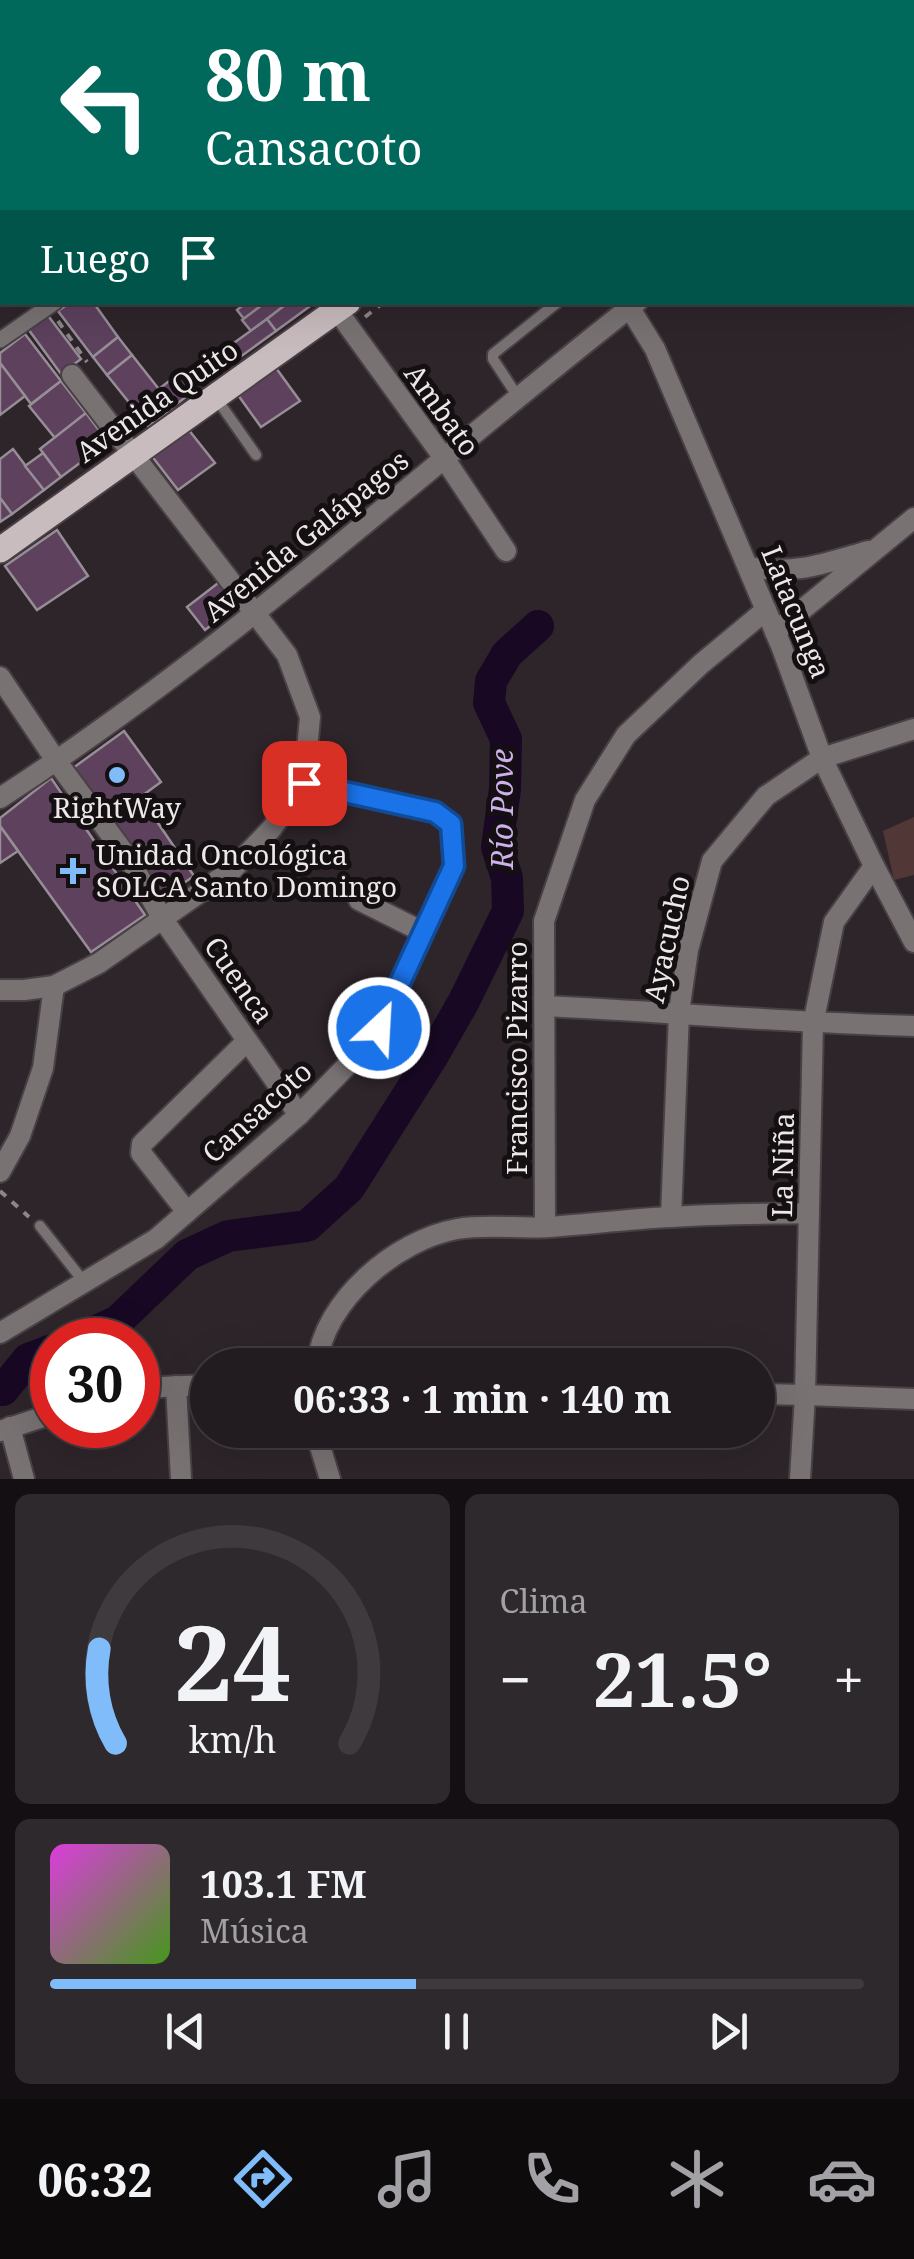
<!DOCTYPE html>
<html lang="es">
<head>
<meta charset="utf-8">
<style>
	body { margin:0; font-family:"Noto Serif",serif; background:#2e292d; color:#f1f3f6; height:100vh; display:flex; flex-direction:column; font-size:38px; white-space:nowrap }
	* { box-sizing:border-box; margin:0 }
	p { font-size:32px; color:#a2a1a5 }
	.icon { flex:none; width:55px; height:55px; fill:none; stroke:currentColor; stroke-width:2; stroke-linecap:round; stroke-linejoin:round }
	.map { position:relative; height:1479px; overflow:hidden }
	.side { display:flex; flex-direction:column; gap:15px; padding:15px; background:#130f12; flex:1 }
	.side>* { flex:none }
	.banner { position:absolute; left:0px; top:0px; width:915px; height:305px; box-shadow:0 10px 40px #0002,0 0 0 2px #3f3a3e; background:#00695c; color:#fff; overflow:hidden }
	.speed { position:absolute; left:30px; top:1318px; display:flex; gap:20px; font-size:50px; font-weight:700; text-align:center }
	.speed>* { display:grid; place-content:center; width:130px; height:130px; border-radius:50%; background:#221c20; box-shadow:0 10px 40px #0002,0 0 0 2px #3f3a3e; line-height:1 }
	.speed .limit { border:15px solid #d22; background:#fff; color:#111 }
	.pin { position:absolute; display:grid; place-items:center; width:85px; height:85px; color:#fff; margin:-42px; border-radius:20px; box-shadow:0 5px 15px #0006 }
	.me { position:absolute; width:110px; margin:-55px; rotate:25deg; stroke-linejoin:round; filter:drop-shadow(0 0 8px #0008) }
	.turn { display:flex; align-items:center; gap:35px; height:210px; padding:0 40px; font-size:45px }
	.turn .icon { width:130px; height:130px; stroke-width:2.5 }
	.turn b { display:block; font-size:70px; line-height:85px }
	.then { display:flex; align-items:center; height:95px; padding:0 40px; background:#0003; gap:20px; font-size:38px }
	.big { font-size:75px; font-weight:700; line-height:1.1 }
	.side .widget { flex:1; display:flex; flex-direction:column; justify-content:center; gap:15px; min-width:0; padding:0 35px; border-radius:15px; background:#2e292d }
	.side .dial { align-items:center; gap:0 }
	.dial svg { height:260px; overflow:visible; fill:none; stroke:#3f3a3e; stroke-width:7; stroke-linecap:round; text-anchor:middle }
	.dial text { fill:#f1f3f6; stroke:none }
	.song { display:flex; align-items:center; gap:30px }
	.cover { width:120px; height:120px; border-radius:15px; background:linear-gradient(135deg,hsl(300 70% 55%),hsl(100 70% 35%)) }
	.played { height:10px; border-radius:5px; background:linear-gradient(90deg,#81bcfa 45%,#3f3a3e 45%) }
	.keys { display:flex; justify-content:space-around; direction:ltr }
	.heat { display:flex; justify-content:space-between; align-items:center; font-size:55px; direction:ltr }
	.side .tiles { flex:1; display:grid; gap:15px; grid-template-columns:1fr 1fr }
	.widget:last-child { grid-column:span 2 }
	.trip { position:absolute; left:190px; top:1348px; width:585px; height:100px; border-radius:50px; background:#221c20; box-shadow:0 10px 40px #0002,0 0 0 2px #3f3a3e; font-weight:700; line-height:100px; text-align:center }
	.dock { display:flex; height:160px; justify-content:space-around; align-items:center; background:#0e0b0d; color:#a2a1a5 }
	.dock .icon { width:70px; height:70px }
	.dock .selected { color:#81bcfa }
	.dock b { font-size:45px; color:#f1f3f6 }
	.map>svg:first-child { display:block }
</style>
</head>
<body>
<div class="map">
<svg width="914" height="1479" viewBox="0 0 914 1479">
	<rect width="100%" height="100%" fill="#2e252a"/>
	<polygon fill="#513736" points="914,817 914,875 894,880 883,831"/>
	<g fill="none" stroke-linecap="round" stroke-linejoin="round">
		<g stroke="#180824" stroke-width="32">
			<polyline points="77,1340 118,1321 187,1255 228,1236 307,1226 349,1188 432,1057 464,1001 508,911 507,878 497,847 505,789 506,739 489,703 491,681 507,654 538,626"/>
			<polyline points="3,1390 28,1359 52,1350"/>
		</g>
	</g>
	<g fill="#5d415d" stroke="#968d96" stroke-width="2.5">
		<polygon points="26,0 65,0 66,2 27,2"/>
		<polygon points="71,0 108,0 109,2 67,2"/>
		<polygon points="354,0 405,0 406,2 354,2"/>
		<polygon points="0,7 2,11 2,57 0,59"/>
		<polygon points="71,302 93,302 118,337 93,357 58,311"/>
		<polygon points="247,302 266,302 244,319 237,310"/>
		<polygon points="266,302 289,302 251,331 242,320"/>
		<polygon points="289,302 313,304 276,331 267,319"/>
		<polygon points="46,313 81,359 61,374 26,326"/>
		<polygon points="267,319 276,331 197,388 188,376"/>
		<polygon points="25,334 61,381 31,404 0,363 0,353"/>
		<polygon points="118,337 132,355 107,375 93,357"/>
		<polygon points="132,355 173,407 148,426 107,375"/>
		<polygon points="0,363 25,396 0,415"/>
		<polygon points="276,368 300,401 261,427 238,395"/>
		<polygon points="183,370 197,388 173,407 159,389"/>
		<polygon points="61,381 86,413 55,438 29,406"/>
		<polygon points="86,413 108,442 61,477 40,449"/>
		<polygon points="188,429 215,463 178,490 151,455"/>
		<polygon points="13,449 44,490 12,514 0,498 0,459"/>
		<polygon points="43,453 61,477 44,490 25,466"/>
		<polygon points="0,498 12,514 0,522"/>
		<polygon points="57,530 88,576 37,610 5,566"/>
		<polygon points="222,580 236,598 233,608 205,630 187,607"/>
		<polygon points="124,731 161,782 110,819 73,768"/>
		<polygon points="51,778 145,915 91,952 0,826 0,818"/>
		<polygon points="143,801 194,876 160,899 109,823"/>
		<polygon points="0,826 18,851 0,863"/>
	</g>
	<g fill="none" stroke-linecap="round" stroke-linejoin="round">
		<g stroke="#494045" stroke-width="14">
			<g id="service">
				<polyline points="518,397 493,359 493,354 558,302"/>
				<polyline points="216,398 256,455"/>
				<polyline points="40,1226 84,1282"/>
			</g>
		</g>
		<g stroke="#494045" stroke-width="19">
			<g id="pedestrian">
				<polyline points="483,2 487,0"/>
				<polyline points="0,340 55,302"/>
			</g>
		</g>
		<g stroke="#494045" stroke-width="24">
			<g id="minor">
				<polyline points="119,0 121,2"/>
				<polyline points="331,302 444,458 506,551"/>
				<path d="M749,567C796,575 823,564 868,551"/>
				<polyline points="775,632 914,518"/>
				<polyline points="0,677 57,762 131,862 162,918 299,1115"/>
				<polyline points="874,866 914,942"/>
				<polyline points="359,900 423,932"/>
				<polyline points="0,990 24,990 54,986 99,963 232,870 272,828 304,783 310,717 287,655 72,375"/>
				<path d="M546,1006C669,1012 791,1023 914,1026"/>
				<polyline points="0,1172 20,1136 43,1068 54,986"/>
				<polyline points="187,1212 141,1153 142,1144 247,1041"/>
				<polyline points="671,1217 679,1012 688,950 712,861 766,796 822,758 914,729"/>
				<polyline points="545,1227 544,921 585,800 626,735 701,664 766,610"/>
				<polyline points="0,1333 156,1239 299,1115 364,1048 379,1028 454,866 451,824 435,812 304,783"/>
				<path d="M317,1365C323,1301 396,1240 457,1229C485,1224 520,1229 549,1227C590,1224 630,1219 671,1217C717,1214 763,1214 809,1213"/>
				<polyline points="176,1386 181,1479"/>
				<polyline points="805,1395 914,1399"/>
				<polyline points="10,1427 24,1479"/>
				<polyline points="315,1430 330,1479"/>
			</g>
		</g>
		<g stroke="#494045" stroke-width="24">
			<g id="tertiary">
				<polyline points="421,0 422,2"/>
				<polyline points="737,0 738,2"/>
				<polyline points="912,73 914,72"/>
				<polyline points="912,250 914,252"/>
				<polyline points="626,302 655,349 782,648 822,758 874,866 834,922 813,1024 805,1395 800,1479"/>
				<path d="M0,798C226,652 425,468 637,302"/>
				<polyline points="138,1388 208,1385"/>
				<polyline points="758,1394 805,1395"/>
				<polyline points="0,1431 52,1414"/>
			</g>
		</g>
		<g stroke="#494045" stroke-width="29">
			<g id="primary">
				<polyline points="714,2 716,0"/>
				<polyline points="0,550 348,302"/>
			</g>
		</g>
		<g stroke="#8d8589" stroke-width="4" stroke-dasharray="8 8" stroke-linecap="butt">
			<polyline points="365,317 384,302"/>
			<polyline points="58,321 87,362"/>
			<polyline points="0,1191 29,1217"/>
		</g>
		<use href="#service" stroke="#787273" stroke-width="10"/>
		<use href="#pedestrian" stroke="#787273" stroke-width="15"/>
		<use href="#minor" stroke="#787273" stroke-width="20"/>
		<use href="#tertiary" stroke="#787273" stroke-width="20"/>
		<use href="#primary" stroke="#c9bcbf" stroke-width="25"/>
	</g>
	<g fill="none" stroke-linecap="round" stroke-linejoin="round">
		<g stroke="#114b97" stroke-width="25">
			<polyline id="route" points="304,783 435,812 451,824 454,866 379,1028"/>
		</g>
		<use href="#route" stroke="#1a73e8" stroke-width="18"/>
	</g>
	<g fill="#81bcfa" stroke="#140f11" stroke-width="4">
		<circle cx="117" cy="775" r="10"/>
		<path d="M68 856h10v10h10v10h-10v10h-10v-10h-10v-10h10z"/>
	</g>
	<g text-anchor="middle" stroke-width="10" stroke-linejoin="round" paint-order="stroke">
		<g font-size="28" fill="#eee7ea" stroke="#140f11">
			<text transform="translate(157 401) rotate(-35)" y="10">Avenida Quito</text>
			<text transform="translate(442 410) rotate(54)" y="10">Ambato</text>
			<text transform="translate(306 536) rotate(-39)" y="10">Avenida Galápagos</text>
			<text transform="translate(796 612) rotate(68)" y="10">Latacunga</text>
			<text transform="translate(667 939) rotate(-78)" y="10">Ayacucho</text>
			<text transform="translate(239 980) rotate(55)" y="10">Cuenca</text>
			<text transform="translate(517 1058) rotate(-90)" y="10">Francisco Pizarro</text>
			<text transform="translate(257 1112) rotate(-42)" y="10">Cansacoto</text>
			<text transform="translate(783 1165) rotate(-89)" y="10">La Niña</text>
		</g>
		<g font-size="28" fill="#eee7ea" stroke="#140f11">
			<text x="117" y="818">RightWay</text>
			<text x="96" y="865" text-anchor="start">Unidad Oncológica<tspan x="96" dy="32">SOLCA Santo Domingo</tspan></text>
		</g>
		<g font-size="30" font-style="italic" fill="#ceb0ec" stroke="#140f11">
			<text transform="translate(503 809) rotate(-90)" y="10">Río Pove</text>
		</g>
	</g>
</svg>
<div class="speed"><div class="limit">30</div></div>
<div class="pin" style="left:304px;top:783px;background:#d93025"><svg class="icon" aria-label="arrive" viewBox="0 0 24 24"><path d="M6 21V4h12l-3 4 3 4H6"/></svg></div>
<svg class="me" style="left:379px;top:1028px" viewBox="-20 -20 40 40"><circle r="17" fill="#1a73e8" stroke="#fff" stroke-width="3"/><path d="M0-11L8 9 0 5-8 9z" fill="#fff"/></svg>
<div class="trip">06:33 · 1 min · 140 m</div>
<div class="banner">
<div class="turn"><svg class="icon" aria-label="left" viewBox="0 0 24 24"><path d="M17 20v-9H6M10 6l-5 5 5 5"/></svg><div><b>80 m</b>Cansacoto</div></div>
<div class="then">Luego<svg class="icon" aria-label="arrive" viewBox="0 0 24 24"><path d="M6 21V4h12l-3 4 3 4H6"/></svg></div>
</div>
</div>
<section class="side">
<div class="tiles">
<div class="widget dial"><svg viewBox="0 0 100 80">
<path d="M14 69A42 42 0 1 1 86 69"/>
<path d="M14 69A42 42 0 0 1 9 40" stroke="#81bcfa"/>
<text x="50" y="56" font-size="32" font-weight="700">24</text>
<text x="50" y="72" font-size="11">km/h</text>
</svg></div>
<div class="widget"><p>Clima</p>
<div class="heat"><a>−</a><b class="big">21.5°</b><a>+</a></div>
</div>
<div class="widget">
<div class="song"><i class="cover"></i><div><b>103.1 FM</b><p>Música</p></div></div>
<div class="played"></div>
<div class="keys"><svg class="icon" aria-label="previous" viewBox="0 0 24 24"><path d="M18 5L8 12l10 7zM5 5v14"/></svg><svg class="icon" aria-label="pause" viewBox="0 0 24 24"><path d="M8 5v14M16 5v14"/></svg><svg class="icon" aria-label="next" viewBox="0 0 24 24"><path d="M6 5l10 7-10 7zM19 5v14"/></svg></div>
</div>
</div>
</section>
<nav class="dock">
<b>06:32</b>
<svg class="icon selected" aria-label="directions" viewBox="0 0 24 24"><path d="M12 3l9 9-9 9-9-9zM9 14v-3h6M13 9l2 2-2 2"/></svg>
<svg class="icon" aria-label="music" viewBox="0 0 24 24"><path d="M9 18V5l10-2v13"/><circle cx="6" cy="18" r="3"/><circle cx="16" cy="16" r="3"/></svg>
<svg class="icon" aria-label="phone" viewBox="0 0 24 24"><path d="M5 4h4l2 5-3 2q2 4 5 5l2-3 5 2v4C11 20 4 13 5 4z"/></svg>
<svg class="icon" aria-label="climate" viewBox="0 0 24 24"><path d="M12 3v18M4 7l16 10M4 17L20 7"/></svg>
<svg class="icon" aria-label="car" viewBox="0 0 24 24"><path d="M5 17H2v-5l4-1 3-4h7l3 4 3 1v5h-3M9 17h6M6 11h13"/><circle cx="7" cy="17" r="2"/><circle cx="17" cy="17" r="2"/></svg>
</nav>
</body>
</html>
